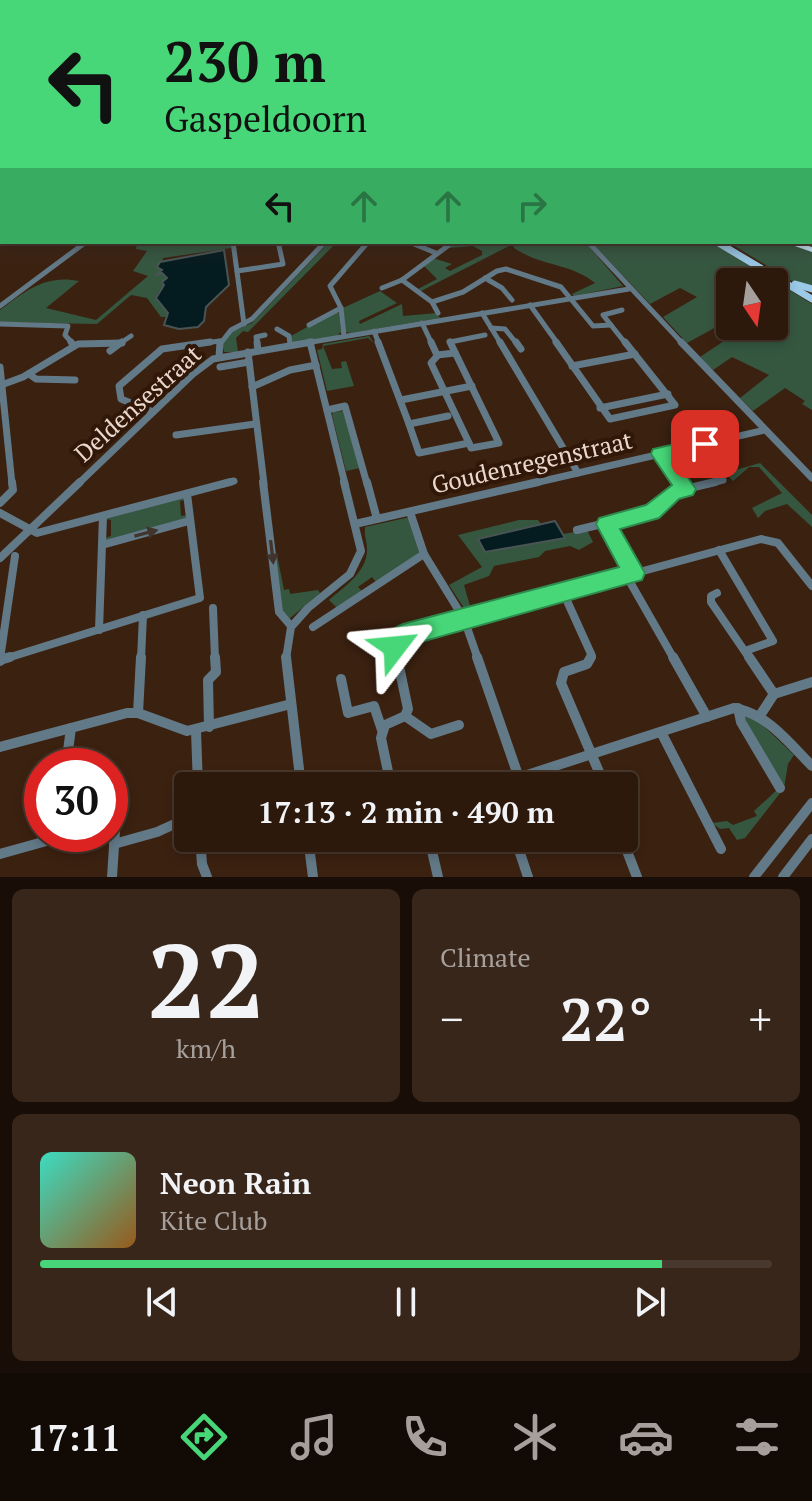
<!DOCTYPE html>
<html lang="en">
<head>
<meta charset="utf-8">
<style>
	body { margin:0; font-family:"PT Serif",serif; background:#38261a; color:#f1f3f6; height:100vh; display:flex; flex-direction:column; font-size:30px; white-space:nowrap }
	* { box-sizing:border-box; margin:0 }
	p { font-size:26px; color:#a6a09d }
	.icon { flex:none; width:44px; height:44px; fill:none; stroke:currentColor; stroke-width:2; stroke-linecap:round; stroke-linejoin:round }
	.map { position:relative; height:877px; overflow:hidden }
	.details { display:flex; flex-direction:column; gap:12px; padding:12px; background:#180e07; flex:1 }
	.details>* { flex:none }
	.guide { position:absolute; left:0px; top:0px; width:812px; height:244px; box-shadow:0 4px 12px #0003,0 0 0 2px #48382d; background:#47d779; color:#111; overflow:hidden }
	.needle { width:52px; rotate:167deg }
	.tools { position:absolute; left:716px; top:268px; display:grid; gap:16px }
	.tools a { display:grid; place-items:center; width:72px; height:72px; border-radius:8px; background:#2c190c; box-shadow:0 4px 12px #0003,0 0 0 2px #48382d; font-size:40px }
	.speed { position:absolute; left:24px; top:748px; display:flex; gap:16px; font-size:40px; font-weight:700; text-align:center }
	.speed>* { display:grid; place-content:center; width:104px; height:104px; border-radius:50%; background:#2c190c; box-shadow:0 4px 12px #0003,0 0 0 2px #48382d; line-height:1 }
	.speed .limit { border:12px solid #d22; background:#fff; color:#111 }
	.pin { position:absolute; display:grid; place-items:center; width:68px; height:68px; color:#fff; margin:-34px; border-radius:16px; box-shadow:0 4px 12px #0006 }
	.me { position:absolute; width:88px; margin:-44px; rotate:61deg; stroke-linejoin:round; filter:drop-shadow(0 0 6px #0008) }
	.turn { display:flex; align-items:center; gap:28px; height:168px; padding:0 32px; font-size:36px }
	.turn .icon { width:104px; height:104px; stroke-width:2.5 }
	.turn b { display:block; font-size:56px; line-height:68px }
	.lanes { display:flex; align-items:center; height:76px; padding:0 32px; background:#0003; justify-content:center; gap:40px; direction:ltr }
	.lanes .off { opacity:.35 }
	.big { font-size:60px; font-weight:700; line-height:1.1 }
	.details .card { flex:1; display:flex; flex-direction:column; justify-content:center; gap:12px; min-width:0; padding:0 28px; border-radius:12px; background:#38261a }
	.details .dial { align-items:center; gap:0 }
	.dial b { font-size:104px; line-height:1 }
	.song { display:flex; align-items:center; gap:24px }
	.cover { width:96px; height:96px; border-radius:12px; background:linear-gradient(135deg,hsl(170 70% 55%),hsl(30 70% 35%)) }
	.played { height:8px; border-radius:4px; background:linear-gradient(90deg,#47d779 85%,#48382d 85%) }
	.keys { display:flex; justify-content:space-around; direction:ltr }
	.heat { display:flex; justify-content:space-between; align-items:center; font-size:44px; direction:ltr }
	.details .tiles { flex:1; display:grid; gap:12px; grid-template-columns:1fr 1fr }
	.card:last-child { grid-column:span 2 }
	.trip { position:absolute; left:174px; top:772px; width:464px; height:80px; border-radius:8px; background:#2c190c; box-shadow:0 4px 12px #0003,0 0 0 2px #48382d; font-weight:700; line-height:80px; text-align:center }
	.dock { display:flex; height:128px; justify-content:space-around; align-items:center; background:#120a05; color:#a6a09d }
	.dock .icon { width:56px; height:56px }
	.dock .selected { color:#47d779 }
	.dock b { font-size:36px; color:#f1f3f6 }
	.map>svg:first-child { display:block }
</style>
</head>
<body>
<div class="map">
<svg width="812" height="877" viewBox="0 0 812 877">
	<rect width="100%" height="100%" fill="#3b2110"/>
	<g fill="#355740" fill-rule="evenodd">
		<path d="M127,242H230L231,248L163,258L160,273L163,272L167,281L157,294L168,313L167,317H161L147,298L131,295L97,324L0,322V310C25,291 46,274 79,281L46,308L96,320L148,276L133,271L147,251L136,249L137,243Z"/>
		<polygon points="329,242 337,242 248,332 243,331 236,338 238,352 224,352 222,343 233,331 252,323"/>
		<polygon points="457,242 517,242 421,291 418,289 437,279 423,265 433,258 452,264 445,268 450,271 482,255 482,251 473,246 449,248"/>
		<path d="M523,242H585L623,286L574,296L572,294L595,283C571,263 538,266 513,247Z"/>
		<path d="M600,242H712L812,304V410L802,404L805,401L785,388L753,411L740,398L769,375L732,357L713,370L700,357L733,335L718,326L687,343L663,317L697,297L680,288L650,304L594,245ZM730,282H774V326H730Z"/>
		<polygon points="728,242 782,242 812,251 812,288 795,283"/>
		<polygon points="380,291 397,303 359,321 360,324 402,304 403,316 437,313 440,318 351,333 345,332 343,308"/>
		<polygon points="334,312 339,313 341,332 337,336 292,343 291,336"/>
		<polygon points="369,336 374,343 368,338 323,346 332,369 342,368 341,362 346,361 354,386 327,391 317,350 322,349 323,344"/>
		<polygon points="343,411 360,468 346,471 332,415 333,412"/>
		<polygon points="760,463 812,515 812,527 787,504 765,511 758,518 752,508 782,493 759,467 749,467 733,481 725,473"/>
		<polygon points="184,497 185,500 180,501 181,516 187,515 186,519 106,541 105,538 111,536 111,520 105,519"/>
		<path d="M410,517L420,554L376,582L372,577L358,587L362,591L337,608L329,600C344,587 367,572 367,550C367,540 364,537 365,527Z"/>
		<polygon points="519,520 538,520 541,524 479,538 485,552 564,538 563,534 587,530 593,542 579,550 570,546 545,551 539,557 494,566 489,576 464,585 472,613 468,614 449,585 482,567 458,535"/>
		<polygon points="277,555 284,590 289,589 290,594 318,590 320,593 289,619 281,611 274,556"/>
		<polygon points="750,713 794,755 788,764 784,788 745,838 737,840 729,828 720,829 712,823 727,821 733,825 757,816 754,811 778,789 743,715"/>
	</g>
	<g fill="#041b1f" stroke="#495454" stroke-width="2">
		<polygon points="224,250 229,285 206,307 204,321 198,327 179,329 164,325 168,313 156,298 164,285 162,282 167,278 162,273 156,275 162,270 157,267 160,262"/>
		<polygon points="555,521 565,538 485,552 478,539"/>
	</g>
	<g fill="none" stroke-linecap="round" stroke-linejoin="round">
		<g stroke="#627987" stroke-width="5">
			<polyline points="233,242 244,324"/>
			<polyline points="409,242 436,253"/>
			<polyline points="588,242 683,344"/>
			<polyline points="237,271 283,264 279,246"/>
			<polyline points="485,278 502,288 512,300"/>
			<polyline points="402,280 432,302 438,313"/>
			<polyline points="382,288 402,280 453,242"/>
			<polyline points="432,302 463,292 497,271 506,269 561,287 593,326 611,325"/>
			<polyline points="530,305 558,344"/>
			<polyline points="0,306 86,242"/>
			<polyline points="622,310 603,315 626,344"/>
			<polyline points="482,313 501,344"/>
			<polyline points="422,323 432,344"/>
			<polyline points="0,324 68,326 65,335 73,344"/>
			<polyline points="309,325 341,308"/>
			<polyline points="491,328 505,329 517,344"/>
			<polyline points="277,329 289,336 290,344"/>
			<polyline points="374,331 379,344"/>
			<polyline points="344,336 341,308 330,286 368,242"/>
			<polyline points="77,344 122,343"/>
			<polyline points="119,344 131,336"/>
			<polyline points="196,344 220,341"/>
			<polyline points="220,344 231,330 252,319 325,242"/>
			<polyline points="257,344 256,337 265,335"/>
			<polyline points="300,344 629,289"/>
			<polyline points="451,344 450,342 485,335"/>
		</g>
		<g stroke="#627987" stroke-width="7">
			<polyline points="71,342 74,346"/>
			<polyline points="257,342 258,351"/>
			<polyline points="310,342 345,484"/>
			<polyline points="378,342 409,424"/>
			<polyline points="431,342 437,355 455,353"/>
			<polyline points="500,342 578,473"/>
			<polyline points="516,342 521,349"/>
			<polyline points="556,342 610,419 675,405 625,342"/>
			<polyline points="681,342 812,478"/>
			<polyline points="110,351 122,342"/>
			<polyline points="248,352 264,484"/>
			<polyline points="438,355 431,363 469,443"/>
			<polyline points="219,357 220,342"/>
			<polyline points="572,366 635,354"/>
			<polyline points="0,367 12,484"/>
			<polyline points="220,367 249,362"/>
			<polyline points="29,374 36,379 75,380"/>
			<polyline points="4,384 23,377 78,344 122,343"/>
			<polyline points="252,387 290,370 316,365"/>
			<polyline points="401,400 472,386"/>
			<polyline points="600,408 668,394"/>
			<polyline points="327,410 345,406 367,484"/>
			<polyline points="153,412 121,399 119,386 162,349 210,342"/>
			<polyline points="448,416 409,424 419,453 469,443 471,448 499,443 450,342"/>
			<polyline points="176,435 255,424"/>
			<polyline points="660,454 682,484"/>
			<polyline points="78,484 193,374 213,359 312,342"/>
			<polyline points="223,484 234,481"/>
			<polyline points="530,484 765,430"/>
			<polyline points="707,484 723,480"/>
		</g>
		<g stroke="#627987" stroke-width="8">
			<polyline points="263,482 279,612 291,626"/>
			<polyline points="367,482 377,519"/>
			<polyline points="681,482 686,489"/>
			<polyline points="0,503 13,490 12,482"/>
			<polyline points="410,512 424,554 464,619 478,659"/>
			<polyline points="0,513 37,533 230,482"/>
			<polyline points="355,524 538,482"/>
			<polyline points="606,524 634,573"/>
			<polyline points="577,530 652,512 673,492 715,482"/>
			<polyline points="102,545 189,521"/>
			<polyline points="719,550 773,641 745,651"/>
			<polyline points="0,558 80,482"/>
			<polyline points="626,575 674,659"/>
			<polyline points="563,592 592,656 590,659"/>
			<polyline points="717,593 711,596 711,602 750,659"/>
			<polyline points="213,608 215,659"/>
			<polyline points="313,627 424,554"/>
			<polyline points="99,630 103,516"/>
			<polyline points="0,659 15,556"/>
			<polyline points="4,659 200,598 187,494"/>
			<polyline points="141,659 143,615"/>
			<polyline points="286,659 291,627 308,608 350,574 361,551 344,482"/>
			<polyline points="397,659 395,647 403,636 761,539 778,543 812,586"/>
		</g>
		<g stroke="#627987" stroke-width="10">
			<polyline points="286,657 301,786"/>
			<polyline points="477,657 519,778"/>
			<polyline points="591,657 587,664 564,672 561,683 605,786"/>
			<polyline points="673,657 707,717"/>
			<polyline points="749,657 774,694"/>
			<polyline points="0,660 10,657"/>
			<polyline points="0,661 1,657"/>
			<polyline points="341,679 348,713 374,706 382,730"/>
			<polyline points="738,708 741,722 780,788"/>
			<polyline points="138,713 141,657"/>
			<polyline points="405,716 431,734 459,725"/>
			<polyline points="759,717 774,694 812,682"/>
			<polyline points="209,727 208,680 216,672 215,657"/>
			<polyline points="196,731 198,786"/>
			<polyline points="661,732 721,849"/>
			<polyline points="0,747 127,713 138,713 187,731 291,704"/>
			<polyline points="66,766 71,728"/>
			<polyline points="391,786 381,738 385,725 405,716 408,709 397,657"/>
			<path d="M493,786L734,708C768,714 789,743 812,766"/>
			<polyline points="110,817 116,816 112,877"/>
			<polyline points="200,838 202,864 207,877"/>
			<polyline points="308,838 313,877"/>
			<polyline points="429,838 438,877"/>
			<polyline points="515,838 528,877"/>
			<polyline points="622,838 637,877"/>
			<polyline points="114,844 157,832 188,818"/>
			<polyline points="309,846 333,838"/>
			<polyline points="0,854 50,840 56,834"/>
			<polyline points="754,877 812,803"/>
			<polyline points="783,877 812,839"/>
		</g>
		<g stroke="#9bc9e7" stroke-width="7">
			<polyline points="717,242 812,299"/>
			<polyline points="795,284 812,289"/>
		</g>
		<g fill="#c5e6fb" fill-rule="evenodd">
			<rect x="810" y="199" width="2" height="4"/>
			<rect x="810" y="222" width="2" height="4"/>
			<polygon points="783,242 795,242 812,247 812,252"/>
		</g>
	</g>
	<defs><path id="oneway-solid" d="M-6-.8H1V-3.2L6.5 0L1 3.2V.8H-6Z" transform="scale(2)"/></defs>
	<g fill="#40342d">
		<use href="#oneway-solid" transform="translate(146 533) rotate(-15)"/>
		<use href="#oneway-solid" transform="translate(272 552) rotate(83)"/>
	</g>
	<linearGradient id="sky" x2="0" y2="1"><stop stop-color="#201209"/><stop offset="0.54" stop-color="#4f4342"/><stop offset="1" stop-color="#4f4342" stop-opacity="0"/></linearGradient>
	<rect width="812" height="266" fill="url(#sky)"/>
	<path fill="#47d779" stroke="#2e8c4f" stroke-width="2" d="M705,437L712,439L715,444L712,449L674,458L696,489L693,495L679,499L659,518L620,529L645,573L642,580L410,645L403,655L395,659L386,655L383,647C387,636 392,628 403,624L619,567L596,524L599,518L646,505L672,485L651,454L653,449Z"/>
	<g text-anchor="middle" stroke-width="8" stroke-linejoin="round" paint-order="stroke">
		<g font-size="24" fill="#ead8ce" stroke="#311707">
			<text transform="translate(138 404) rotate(-42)" y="8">Deldensestraat</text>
			<text transform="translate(532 463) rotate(-13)" y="8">Goudenregenstraat</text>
		</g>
	</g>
</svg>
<div class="tools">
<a><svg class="needle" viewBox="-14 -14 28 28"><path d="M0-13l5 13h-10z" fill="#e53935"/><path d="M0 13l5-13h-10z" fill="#a6a09d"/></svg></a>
</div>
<div class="speed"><div class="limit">30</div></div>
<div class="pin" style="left:705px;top:444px;background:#d93025"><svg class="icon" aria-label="arrive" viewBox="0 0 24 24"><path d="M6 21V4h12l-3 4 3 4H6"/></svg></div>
<svg class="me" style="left:395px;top:647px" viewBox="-20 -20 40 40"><path d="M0-17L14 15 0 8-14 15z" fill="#47d779" stroke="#fff" stroke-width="4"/></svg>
<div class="trip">17:13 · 2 min · 490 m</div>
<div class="guide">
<div class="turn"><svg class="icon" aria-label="left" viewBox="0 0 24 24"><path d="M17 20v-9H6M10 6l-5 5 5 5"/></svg><div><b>230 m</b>Gaspeldoorn</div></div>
<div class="lanes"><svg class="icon" aria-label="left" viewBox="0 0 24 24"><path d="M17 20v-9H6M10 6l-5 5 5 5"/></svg><svg class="icon off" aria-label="ahead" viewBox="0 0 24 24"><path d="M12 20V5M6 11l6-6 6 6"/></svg><svg class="icon off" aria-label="ahead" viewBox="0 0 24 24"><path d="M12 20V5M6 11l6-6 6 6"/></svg><svg class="icon off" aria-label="right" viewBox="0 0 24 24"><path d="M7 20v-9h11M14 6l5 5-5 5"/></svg></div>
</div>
</div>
<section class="details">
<div class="tiles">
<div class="card dial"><b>22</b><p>km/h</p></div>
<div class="card"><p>Climate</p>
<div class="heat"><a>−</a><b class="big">22°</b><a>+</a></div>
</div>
<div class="card">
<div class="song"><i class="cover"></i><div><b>Neon Rain</b><p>Kite Club</p></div></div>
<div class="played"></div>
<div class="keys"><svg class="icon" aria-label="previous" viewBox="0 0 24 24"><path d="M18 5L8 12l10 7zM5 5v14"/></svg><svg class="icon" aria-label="pause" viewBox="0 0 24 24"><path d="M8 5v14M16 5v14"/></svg><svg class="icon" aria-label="next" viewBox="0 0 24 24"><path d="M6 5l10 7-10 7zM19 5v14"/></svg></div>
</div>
</div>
</section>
<nav class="dock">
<b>17:11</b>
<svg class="icon selected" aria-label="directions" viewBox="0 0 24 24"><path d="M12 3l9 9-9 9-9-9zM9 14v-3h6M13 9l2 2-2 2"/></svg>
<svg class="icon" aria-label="music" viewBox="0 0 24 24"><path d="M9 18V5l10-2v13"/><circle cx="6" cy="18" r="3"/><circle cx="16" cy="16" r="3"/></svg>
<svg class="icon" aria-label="phone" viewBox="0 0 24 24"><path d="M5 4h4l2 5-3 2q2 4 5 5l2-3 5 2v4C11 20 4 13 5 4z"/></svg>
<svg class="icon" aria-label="climate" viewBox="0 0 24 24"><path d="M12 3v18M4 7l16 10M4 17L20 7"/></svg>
<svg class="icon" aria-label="car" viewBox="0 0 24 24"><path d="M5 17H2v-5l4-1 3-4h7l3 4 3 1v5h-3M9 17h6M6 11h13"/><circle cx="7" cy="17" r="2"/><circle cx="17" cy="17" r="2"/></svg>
<svg class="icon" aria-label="filters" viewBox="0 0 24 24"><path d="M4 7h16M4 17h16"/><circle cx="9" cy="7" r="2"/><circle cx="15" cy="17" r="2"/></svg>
</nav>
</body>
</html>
